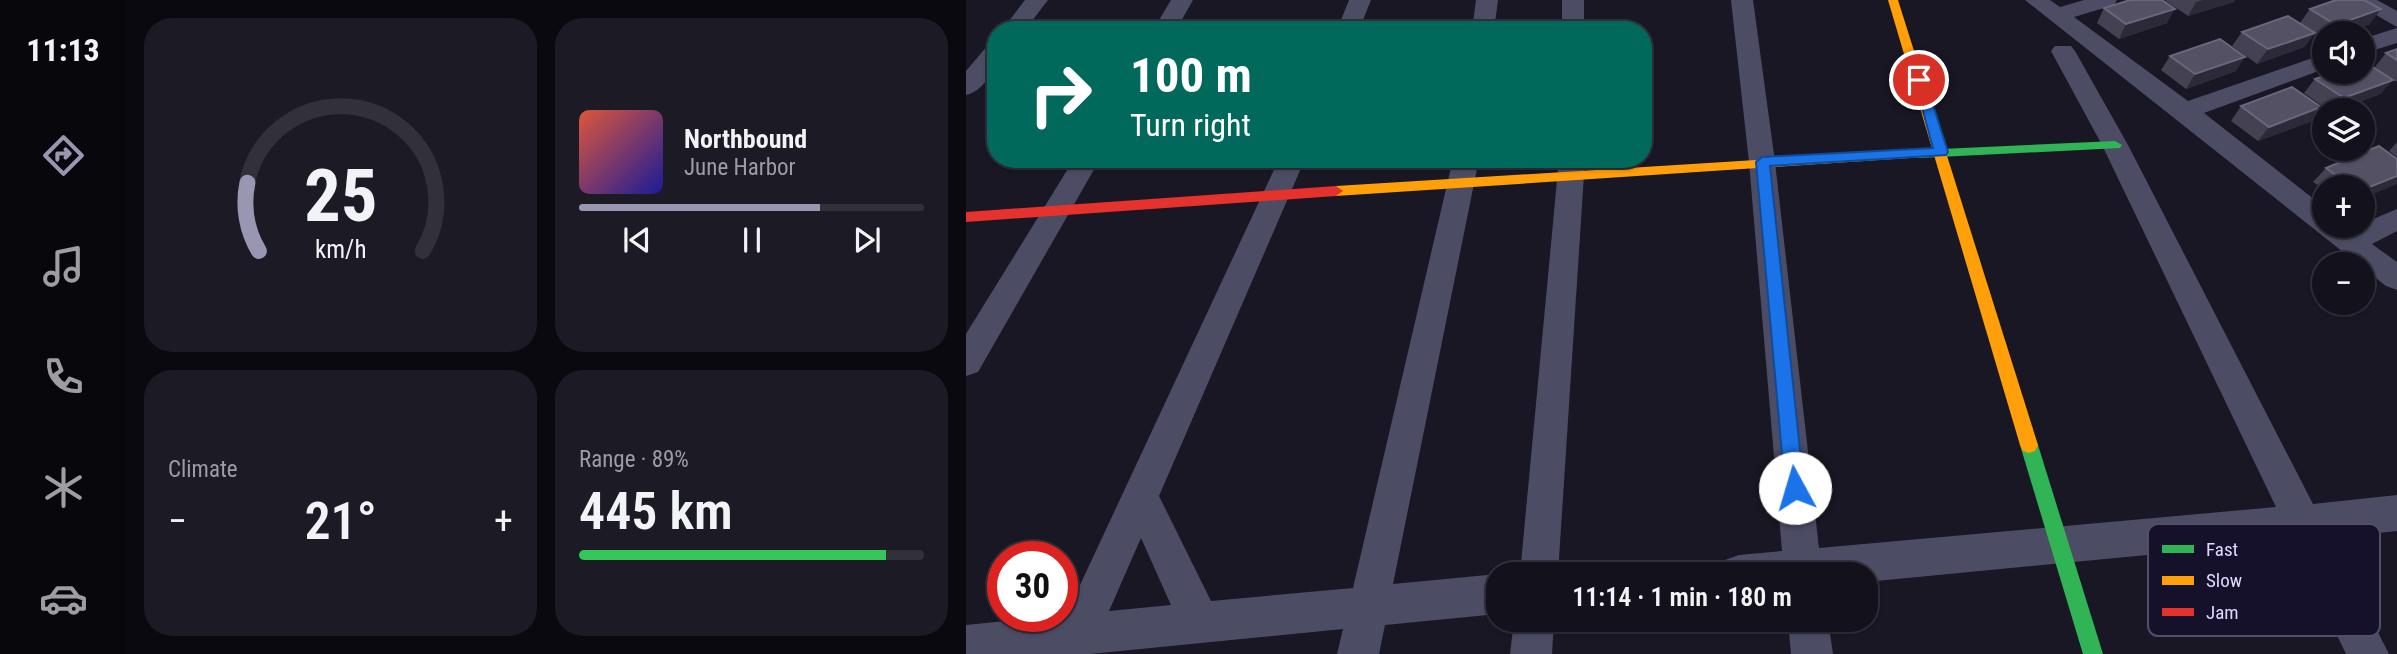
<!DOCTYPE html>
<html lang="en">
<head>
<meta charset="utf-8">
<style>
	body { margin:0; font-family:"Roboto Condensed",sans-serif; background:#1c1a24; color:#f1f3f6; height:100vh; display:flex; flex-direction:column; font-size:26px; white-space:nowrap }
	* { box-sizing:border-box; margin:0 }
	p { font-size:23px; color:#9d9da3 }
	.icon { flex:none; width:38px; height:38px; fill:none; stroke:currentColor; stroke-width:2; stroke-linecap:round; stroke-linejoin:round }
	.map { position:relative; flex:1; overflow:hidden }
	.details { display:flex; flex-direction:column; gap:18px; padding:18px; background:#0a090f; width:840px }
	.details>* { flex:none }
	.guide { position:absolute; left:21px; top:21px; width:665px; height:147px; border-radius:28px; box-shadow:0 2px 5px #0004,0 0 0 2px #32313a; background:#00695c; color:#fff; overflow:hidden }
	.buttons { position:absolute; left:1346px; top:21px; display:grid; gap:14px }
	.buttons a { display:grid; place-items:center; width:63px; height:63px; border-radius:50%; background:#13111b; box-shadow:0 2px 5px #0004,0 0 0 2px #32313a; font-size:35px }
	.speed { position:absolute; left:21px; top:541px; display:flex; gap:14px; font-size:35px; font-weight:700; text-align:center }
	.speed>* { display:grid; place-content:center; width:91px; height:91px; border-radius:50%; background:#13111b; box-shadow:0 2px 5px #0004,0 0 0 2px #32313a; line-height:1 }
	.speed .limit { border:10px solid #d22; background:#fff; color:#111 }
	.pin { position:absolute; display:grid; place-items:center; width:60px; height:60px; color:#fff; margin:-30px; border:4px solid #fff; border-radius:50%; box-shadow:0 2px 7px #0007 }
	.me { position:absolute; width:77px; margin:-38px; rotate:354deg; stroke-linejoin:round; filter:drop-shadow(0 0 5px #0008) }
	.turn { display:flex; align-items:center; gap:24px; height:147px; padding:0 28px; font-size:32px }
	.turn .icon { width:91px; height:91px; stroke-width:2.5 }
	.turn b { display:block; font-size:49px; line-height:60px }
	.big { font-size:52px; font-weight:600; line-height:1.1 }
	.details .widget { flex:1; display:flex; flex-direction:column; justify-content:center; gap:10px; min-width:0; padding:0 24px; border-radius:28px; background:#1c1a24 }
	.details .dial { align-items:center; gap:0 }
	.dial svg { height:182px; overflow:visible; fill:none; stroke:#32313a; stroke-width:7; stroke-linecap:round; text-anchor:middle }
	.dial text { fill:#f1f3f6; stroke:none }
	.song { display:flex; align-items:center; gap:21px }
	.cover { width:84px; height:84px; border-radius:10px; background:linear-gradient(135deg,hsl(10 70% 55%),hsl(240 70% 35%)) }
	.played { height:7px; border-radius:4px; background:linear-gradient(90deg,#9996b2 70%,#32313a 70%) }
	.keys { display:flex; justify-content:space-around; direction:ltr }
	.heat { display:flex; justify-content:space-between; align-items:center; font-size:38px; direction:ltr }
	.charge { height:10px; border-radius:5px; background:linear-gradient(90deg,#34c759 89%,#32313a 0) }
	.details .tiles { flex:1; display:grid; gap:18px; grid-template-columns:repeat(2,1fr) }
	.trip { position:absolute; left:520px; top:562px; width:392px; height:70px; border-radius:28px; background:#13111b; box-shadow:0 2px 5px #0004,0 0 0 2px #32313a; font-weight:600; line-height:70px; text-align:center }
	main { display:flex; flex:1; min-height:0 }
	.tabs { display:flex; flex-direction:column; width:126px; justify-content:space-around; align-items:center; background:#08070b; color:#9d9da3 }
	.tabs .icon { width:49px; height:49px }
	.tabs .on { color:#9996b2 }
	.tabs b { font-size:32px; color:#f1f3f6 }
	.map>svg:first-child { display:block }
</style>
</head>
<body>
<main>
<nav class="tabs">
<b>11:13</b>
<svg class="icon on" aria-label="directions" viewBox="0 0 24 24"><path d="M12 3l9 9-9 9-9-9zM9 14v-3h6M13 9l2 2-2 2"/></svg>
<svg class="icon" aria-label="music" viewBox="0 0 24 24"><path d="M9 18V5l10-2v13"/><circle cx="6" cy="18" r="3"/><circle cx="16" cy="16" r="3"/></svg>
<svg class="icon" aria-label="phone" viewBox="0 0 24 24"><path d="M5 4h4l2 5-3 2q2 4 5 5l2-3 5 2v4C11 20 4 13 5 4z"/></svg>
<svg class="icon" aria-label="climate" viewBox="0 0 24 24"><path d="M12 3v18M4 7l16 10M4 17L20 7"/></svg>
<svg class="icon" aria-label="car" viewBox="0 0 24 24"><path d="M5 17H2v-5l4-1 3-4h7l3 4 3 1v5h-3M9 17h6M6 11h13"/><circle cx="7" cy="17" r="2"/><circle cx="17" cy="17" r="2"/></svg>
</nav>
<section class="details">
<div class="tiles">
<div class="widget dial"><svg viewBox="0 0 100 80">
<path d="M14 69A42 42 0 1 1 86 69"/>
<path d="M14 69A42 42 0 0 1 9 39" stroke="#9996b2"/>
<text x="50" y="56" font-size="32" font-weight="700">25</text>
<text x="50" y="72" font-size="11">km/h</text>
</svg></div>
<div class="widget">
<div class="song"><i class="cover"></i><div><b>Northbound</b><p>June Harbor</p></div></div>
<div class="played"></div>
<div class="keys"><svg class="icon" aria-label="previous" viewBox="0 0 24 24"><path d="M18 5L8 12l10 7zM5 5v14"/></svg><svg class="icon" aria-label="pause" viewBox="0 0 24 24"><path d="M8 5v14M16 5v14"/></svg><svg class="icon" aria-label="next" viewBox="0 0 24 24"><path d="M6 5l10 7-10 7zM19 5v14"/></svg></div>
</div>
<div class="widget"><p>Climate</p>
<div class="heat"><a>−</a><b class="big">21°</b><a>+</a></div>
</div>
<div class="widget"><p>Range · 89%</p><b class="big">445 km</b><div class="charge"></div></div>
</div>
</section>
<div class="map">
<svg width="1431" height="654" viewBox="0 0 1431 654">
	<rect width="100%" height="100%" fill="#191724"/>
	<g fill="none" stroke-linecap="round" stroke-linejoin="round">
		<g fill="#4c4c65" fill-rule="evenodd">
			<polygon points="59,0 82,0 59,30 36,30"/>
			<polygon points="205,0 227,0 210,30 187,30"/>
			<polygon points="383,0 405,0 393,30 371,30"/>
			<polygon points="510,0 532,0 528,30 506,30"/>
			<rect x="596" y="0" width="22" height="30"/>
			<polygon points="765,0 787,0 809,162 853,548 1310,507 1136,145 1085,51 1089,46 1105,46 1109,51 1162,145 1347,504 1431,495 1431,531 1364,538 1423,654 1380,654 1326,541 900,582 900,574 754,574 759,560 773,555 816,551 783,162"/>
			<polygon points="1059,0 1084,0 1094,7 1118,0 1151,0 1148,5 1108,17 1222,101 1358,54 1358,69 1238,113 1358,207 1358,226 1386,228 1431,209 1431,231 1406,244 1431,262 1431,290 1420,286"/>
			<polygon points="1384,0 1411,0 1431,11 1431,27"/>
			<polygon points="1431,28 1431,43 1396,54 1396,39"/>
			<path d="M30,43C30,64 23,89 0,95V71L22,45Z"/>
			<polygon points="108,159 134,159 12,372 0,376 0,334"/>
			<path d="M313,159H339L193,496L245,601L387,588L487,159H513L427,584L532,574V614L419,625L413,654H371L377,629L124,654H0V625L100,615ZM175,538L205,605L143,611Z"/>
			<polygon points="593,159 619,159 592,574 554,574"/>
			<polygon points="548,620 588,620 586,654 544,654"/>
			<polygon points="822,620 862,620 867,654 825,654"/>
		</g>
		<g fill="#30b455" fill-rule="evenodd">
			<polygon points="1149,141 1156,145 1154,148 953,158 946,154 953,150"/>
			<polygon points="1063,437 1069,439 1072,445 1137,654 1117,654 1054,445 1057,439"/>
		</g>
		<g fill="#ff9f0a" fill-rule="evenodd">
			<polygon points="922,0 932,0 1072,445 1069,451 1063,453 1057,451 1054,445"/>
			<polygon points="953,150 958,151 958,157 370,196 363,191 370,186"/>
		</g>
		<polygon fill="#e5322d" fill-rule="evenodd" points="370,186 377,191 370,196 0,222 0,212"/>
	</g>
	<g fill="#444153">
		<polygon points="1200,0 1269,0 1268,2 1222,16 1200,1"/>
		<polygon points="1138,8 1201,23 1153,39 1131,23"/>
		<polygon points="1344,9 1404,24 1377,33 1358,33 1358,38 1334,23"/>
		<polygon points="1276,32 1349,33 1338,47 1291,64 1266,46"/>
		<polygon points="1431,49 1431,82 1408,68 1420,53"/>
		<polygon points="1204,56 1270,71 1220,89 1195,70"/>
		<polygon points="1349,79 1427,80 1414,94 1373,110 1362,110 1338,93"/>
		<polygon points="1275,106 1355,107 1344,122 1292,141 1265,121"/>
		<polygon points="1431,142 1431,157 1423,151"/>
		<polygon points="1413,146 1396,187 1358,187 1358,190 1347,182 1360,168"/>
	</g>
	<g fill="#2c2938">
		<polygon points="1237,0 1269,0 1268,2 1222,16 1230,2"/>
		<polygon points="1209,9 1201,23 1153,39 1160,24"/>
		<polygon points="1415,9 1404,24 1377,33 1364,33 1370,25"/>
		<polygon points="1349,33 1338,47 1291,64 1302,49"/>
		<polygon points="1279,57 1270,71 1220,89 1229,74"/>
		<polygon points="1427,80 1414,94 1373,110 1368,110 1378,98"/>
		<polygon points="1355,107 1344,122 1292,141 1303,127"/>
		<polygon points="1431,176 1431,184 1396,199 1396,190"/>
	</g>
	<g fill="#545165" stroke="#6a677d" stroke-width="2">
		<polygon points="1164,0 1196,0 1209,9 1160,24 1138,8"/>
		<polygon points="1370,0 1398,0 1415,9 1370,25 1344,9"/>
		<polygon points="1322,16 1349,33 1302,49 1276,32"/>
		<polygon points="1254,39 1279,57 1229,74 1204,56"/>
		<polygon points="1431,49 1431,60 1420,53"/>
		<polygon points="1397,61 1427,80 1378,98 1349,79 1369,72 1396,72"/>
		<polygon points="1326,87 1355,107 1303,127 1275,106"/>
		<polygon points="1413,146 1431,159 1431,176 1396,190 1396,187 1386,187 1360,168"/>
	</g>
	<polygon fill="#1a73e8" stroke="#114b97" stroke-width="2" points="948,78 959,80 982,152 980,155 804,166 838,488 835,494 829,496 822,494 819,488 790,162 796,157 967,148"/>
	<rect x="1182" y="524" width="232" height="112" rx="10" fill="#15112a" stroke="#514e6a" stroke-width="2"/>
	<rect x="1196" y="545" width="32" height="8" fill="#30b455"/>
	<rect x="1196" y="576" width="32" height="9" fill="#ff9f0a"/>
	<rect x="1196" y="608" width="32" height="8" fill="#e5322d"/>
	<g font-size="19" fill="#dedbfe">
		<text x="1240" y="556">Fast</text>
		<text x="1240" y="587">Slow</text>
		<text x="1240" y="619">Jam</text>
	</g>
</svg>
<div class="buttons">
<a><svg class="icon" aria-label="sound" viewBox="0 0 24 24"><path d="M4 9h4l5-4v14l-5-4H4zM17 9q2 3 0 6"/></svg></a>
<a><svg class="icon" aria-label="layers" viewBox="0 0 24 24"><path d="M12 4l9 5-9 5-9-5zM3 14l9 5 9-5"/></svg></a>
<a>+</a>
<a>−</a>
</div>
<div class="speed"><div class="limit">30</div></div>
<div class="pin" style="left:953px;top:80px;background:#d93025"><svg class="icon" aria-label="arrive" viewBox="0 0 24 24"><path d="M6 21V4h12l-3 4 3 4H6"/></svg></div>
<svg class="me" style="left:829px;top:488px" viewBox="-20 -20 40 40"><circle r="19" fill="#fff"/><path d="M0-13L10 11 0 6-10 11z" fill="#1a73e8"/></svg>
<div class="trip">11:14 · 1 min · 180 m</div>
<div class="guide">
<div class="turn"><svg class="icon" aria-label="right" viewBox="0 0 24 24"><path d="M7 20v-9h11M14 6l5 5-5 5"/></svg><div><b>100 m</b>Turn right</div></div>
</div>
</div>
</main>
</body>
</html>
